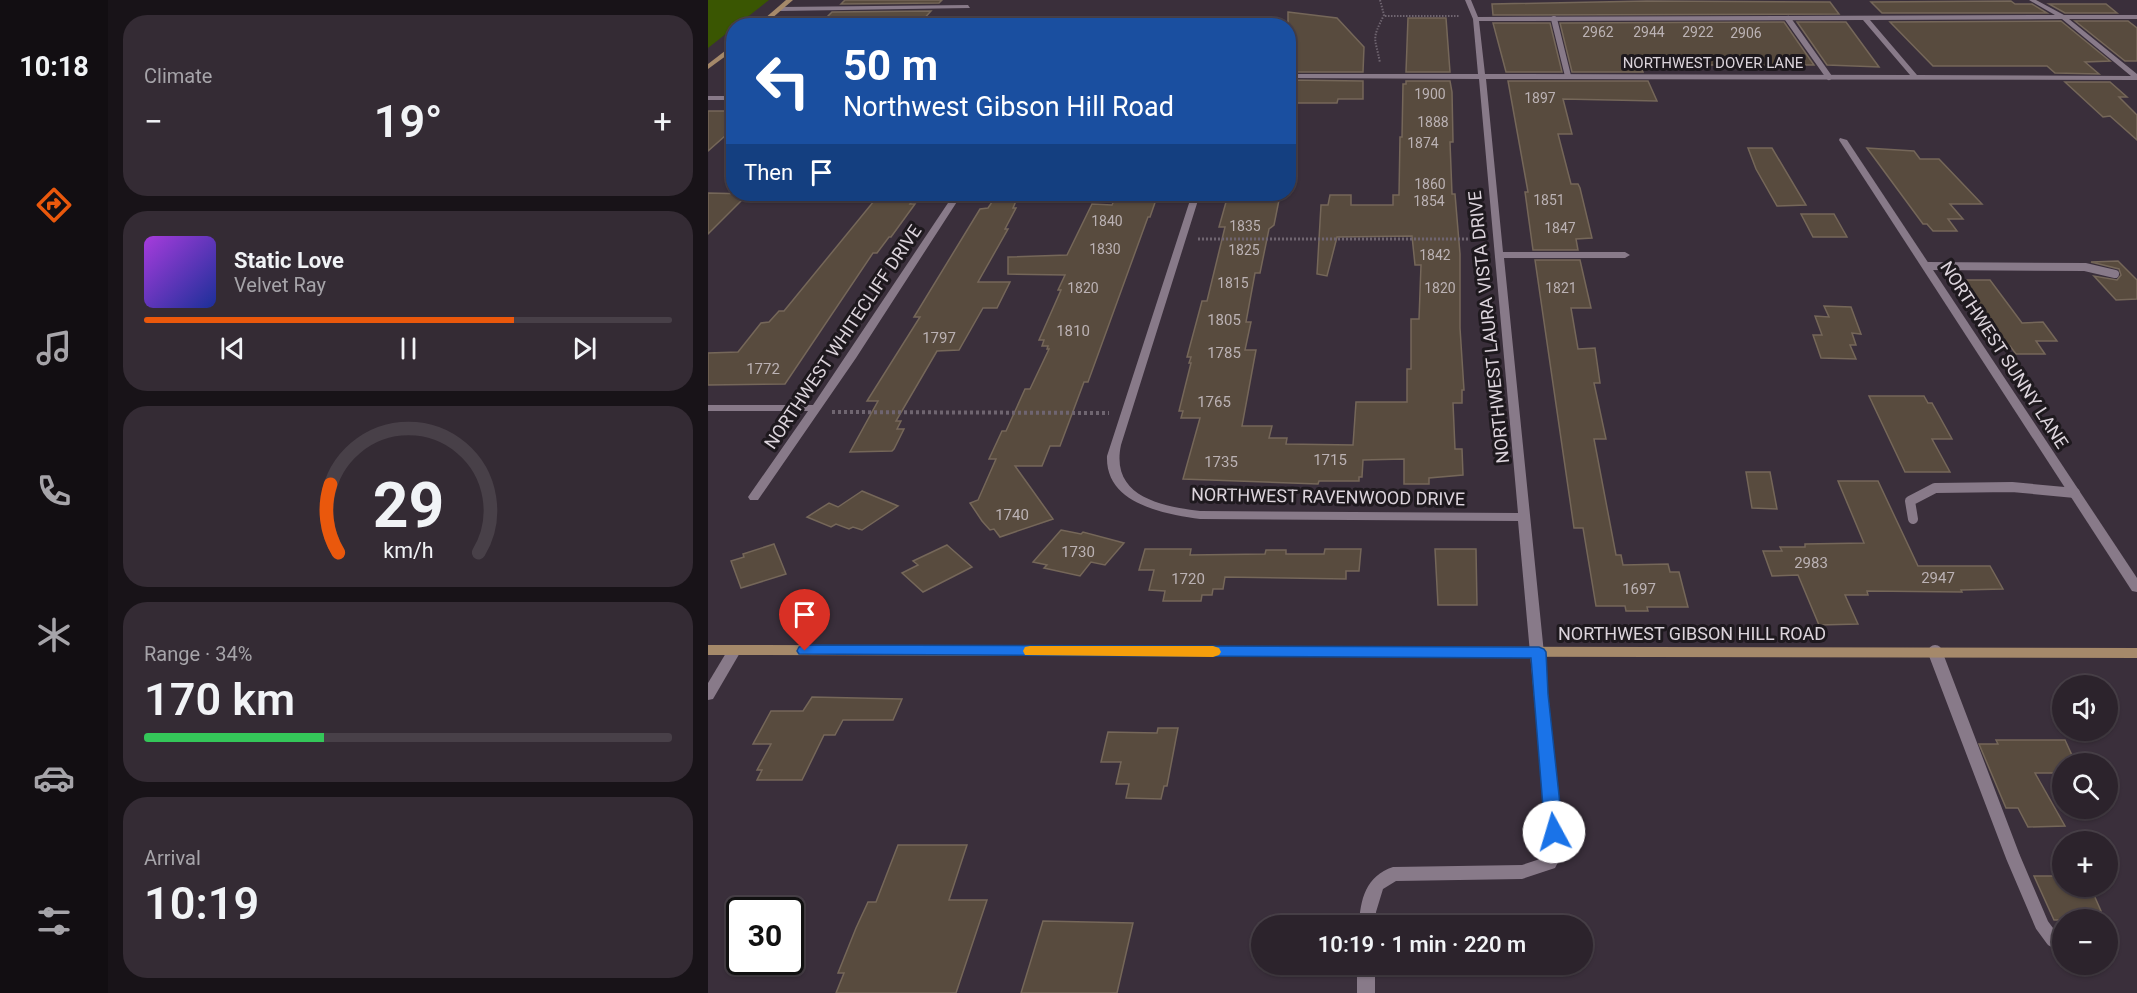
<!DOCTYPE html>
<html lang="en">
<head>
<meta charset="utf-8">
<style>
	body { margin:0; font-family:Roboto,sans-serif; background:#342b34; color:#f1f3f6; height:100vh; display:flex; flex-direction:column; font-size:22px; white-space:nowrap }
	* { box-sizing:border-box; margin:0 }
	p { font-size:20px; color:#a6a4a9 }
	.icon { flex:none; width:33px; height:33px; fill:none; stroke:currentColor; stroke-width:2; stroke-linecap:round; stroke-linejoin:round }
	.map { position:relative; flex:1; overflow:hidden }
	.drawer { display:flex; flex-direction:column; gap:15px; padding:15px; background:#181318; width:600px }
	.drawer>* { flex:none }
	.guide { position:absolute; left:18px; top:18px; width:570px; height:183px; border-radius:24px; box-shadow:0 2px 4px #0004,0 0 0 2px #484048; background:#1a4fa0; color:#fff; overflow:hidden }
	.fabs { position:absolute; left:1344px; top:675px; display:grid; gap:12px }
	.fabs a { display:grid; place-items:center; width:66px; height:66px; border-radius:50%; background:#2c232c; box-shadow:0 2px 4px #0004,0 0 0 2px #484048; font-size:30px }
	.speed { position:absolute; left:18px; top:897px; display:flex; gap:12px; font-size:30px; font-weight:700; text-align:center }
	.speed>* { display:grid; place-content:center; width:78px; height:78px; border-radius:50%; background:#2c232c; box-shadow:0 2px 4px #0004,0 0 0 2px #484048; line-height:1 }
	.speed .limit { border:3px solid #111; border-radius:9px; background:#fff; color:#111 }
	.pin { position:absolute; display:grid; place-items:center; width:51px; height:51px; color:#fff; margin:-62px -26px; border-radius:50% 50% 50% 0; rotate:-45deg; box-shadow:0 0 6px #0007 }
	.pin .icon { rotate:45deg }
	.me { position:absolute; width:66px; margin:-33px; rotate:354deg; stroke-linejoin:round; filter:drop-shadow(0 0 4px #0008) }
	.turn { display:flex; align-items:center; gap:21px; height:126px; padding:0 18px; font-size:27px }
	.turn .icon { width:78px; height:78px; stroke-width:2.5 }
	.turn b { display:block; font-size:42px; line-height:51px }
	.then { display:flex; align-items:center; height:57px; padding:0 18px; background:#0003; gap:12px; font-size:22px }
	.big { font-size:45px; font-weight:600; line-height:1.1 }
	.drawer .card { flex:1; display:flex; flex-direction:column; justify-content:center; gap:9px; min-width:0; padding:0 21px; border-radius:24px; background:#342b34 }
	.drawer .dial { align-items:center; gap:0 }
	.dial svg { height:156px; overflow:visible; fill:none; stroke:#484048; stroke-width:7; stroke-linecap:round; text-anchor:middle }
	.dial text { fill:#f1f3f6; stroke:none }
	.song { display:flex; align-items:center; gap:18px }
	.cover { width:72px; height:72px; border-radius:9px; background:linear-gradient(135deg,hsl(280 70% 55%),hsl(230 70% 35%)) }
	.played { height:6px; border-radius:3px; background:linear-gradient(90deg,#ea580c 70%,#484048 70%) }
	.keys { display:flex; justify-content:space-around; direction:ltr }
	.heat { display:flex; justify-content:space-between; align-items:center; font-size:33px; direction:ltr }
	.charge { height:9px; border-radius:4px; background:linear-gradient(90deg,#34c759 34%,#484048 0) }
	.trip { position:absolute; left:543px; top:915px; width:342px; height:60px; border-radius:30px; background:#2c232c; box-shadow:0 2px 4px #0004,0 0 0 2px #484048; font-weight:600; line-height:60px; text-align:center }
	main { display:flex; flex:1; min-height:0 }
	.tab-bar { display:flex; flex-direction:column; width:108px; justify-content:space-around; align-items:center; background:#120e12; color:#a6a4a9 }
	.tab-bar .icon { width:42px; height:42px }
	.tab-bar .active { color:#ea580c }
	.tab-bar b { font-size:27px; color:#f1f3f6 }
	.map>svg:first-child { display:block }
</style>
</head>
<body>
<main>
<nav class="tab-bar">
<b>10:18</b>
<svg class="icon active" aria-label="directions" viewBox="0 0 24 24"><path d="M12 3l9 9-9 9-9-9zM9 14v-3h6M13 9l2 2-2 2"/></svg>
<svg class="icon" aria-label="music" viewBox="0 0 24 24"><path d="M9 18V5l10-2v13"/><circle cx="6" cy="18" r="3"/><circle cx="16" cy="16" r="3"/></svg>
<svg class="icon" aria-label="phone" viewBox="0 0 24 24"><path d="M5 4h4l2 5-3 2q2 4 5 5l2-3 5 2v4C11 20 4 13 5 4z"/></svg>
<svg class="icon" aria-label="climate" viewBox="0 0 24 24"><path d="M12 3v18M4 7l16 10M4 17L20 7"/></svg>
<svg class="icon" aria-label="car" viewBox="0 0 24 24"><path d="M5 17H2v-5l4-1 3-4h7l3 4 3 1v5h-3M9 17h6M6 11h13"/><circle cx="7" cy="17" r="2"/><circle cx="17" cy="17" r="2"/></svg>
<svg class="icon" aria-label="filters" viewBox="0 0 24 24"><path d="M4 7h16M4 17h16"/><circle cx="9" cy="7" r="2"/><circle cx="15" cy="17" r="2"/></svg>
</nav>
<section class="drawer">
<div class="card"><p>Climate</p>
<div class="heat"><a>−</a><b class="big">19°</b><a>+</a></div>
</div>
<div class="card">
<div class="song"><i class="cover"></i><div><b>Static Love</b><p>Velvet Ray</p></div></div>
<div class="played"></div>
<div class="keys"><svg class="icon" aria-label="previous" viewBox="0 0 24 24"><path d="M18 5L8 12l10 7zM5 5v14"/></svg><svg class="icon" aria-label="pause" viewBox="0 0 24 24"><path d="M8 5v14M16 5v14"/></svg><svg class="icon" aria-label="next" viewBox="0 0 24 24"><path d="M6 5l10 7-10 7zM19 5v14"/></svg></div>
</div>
<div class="card dial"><svg viewBox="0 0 100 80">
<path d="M14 69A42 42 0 1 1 86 69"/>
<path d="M14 69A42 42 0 0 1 10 34" stroke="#ea580c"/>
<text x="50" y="56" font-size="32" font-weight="700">29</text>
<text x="50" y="72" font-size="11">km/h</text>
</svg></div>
<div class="card"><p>Range · 34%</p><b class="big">170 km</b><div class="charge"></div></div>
<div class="card"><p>Arrival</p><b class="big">10:19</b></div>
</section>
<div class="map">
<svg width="1429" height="993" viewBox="0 0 1429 993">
	<rect width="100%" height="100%" fill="#3a2f3b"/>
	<polygon fill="#3a5602" points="0,0 61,0 0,48"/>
	<g fill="#584b3e" stroke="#756759" stroke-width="1.5">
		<polygon points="137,0 234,0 231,3 133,4"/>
		<polygon points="939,1 1122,2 1131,14 785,15 784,4"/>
		<polygon points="1303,1 1307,4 1324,4 1339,13 1174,13 1163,2"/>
		<polygon points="1341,4 1398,4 1409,13 1357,13"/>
		<polygon points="223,11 213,22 114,22 124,12"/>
		<polygon points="580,12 629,18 656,47 655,72 580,72 584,47 580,47"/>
		<polygon points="700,18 738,18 742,72 698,72"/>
		<polygon points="1353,21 1402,61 1377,62 1391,74 1347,73 1339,66 1225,66 1182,22"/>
		<polygon points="1367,21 1420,21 1429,28 1429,61 1417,61"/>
		<polygon points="1076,22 1106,65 932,65 935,72 864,72 852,23"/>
		<polygon points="1089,22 1138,22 1171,67 1119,65"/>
		<polygon points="785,23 842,23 854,72 798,72"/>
		<polygon points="580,80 655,81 655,99 630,99 629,103 580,103"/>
		<polygon points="698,81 742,81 744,92 745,142 742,142 744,194 747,194 752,254 752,328 756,390 754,390 754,403 745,403 747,449 754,449 755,475 721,478 721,484 696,484 696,459 655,460 654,477 651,477 651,481 611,481 610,484 475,479 492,418 473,418 475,411 471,411 483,363 481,363 483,357 479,357 494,301 499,301 517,227 511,227 520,195 572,195 566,225 561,229 552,273 547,273 538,322 543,322 537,350 548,350 534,426 564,426 561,438 579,438 578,444 645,445 648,402 699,402 699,369 703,369 703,319 711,319 713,265 707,265 704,236 629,237 619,276 609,274 613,205 620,205 622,195 643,195 643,205 685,205 685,195 691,195 692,137 694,137 695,84 698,84"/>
		<polygon points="800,81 940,81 949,101 855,99 864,134 850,134 863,184 870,184 872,188 884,238 868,239 870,250 825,250 817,192 820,192"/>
		<polygon points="1357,82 1402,82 1419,97 1411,97 1429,115 1429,140 1402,116 1395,117"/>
		<polygon points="0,111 26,111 26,136 17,136 0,151"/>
		<polygon points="1040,148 1064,148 1098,205 1069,206 1048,169"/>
		<polygon points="1159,148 1206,151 1212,159 1231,159 1274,204 1242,204 1255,219 1240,219 1249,231 1225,231 1219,224 1215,224"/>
		<polygon points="0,193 40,194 0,234"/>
		<polygon points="184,194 209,194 202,204 207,204 183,237 181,237 169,253 165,253 77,384 0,385 0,353 30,352 53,323 61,322 71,311 76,311 166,201 179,201"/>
		<polygon points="409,194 450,194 442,217 440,217 380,382 376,382 352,446 342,446 334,466 307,466 345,519 292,537 286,529 282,530 274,521 262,503 270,500 288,459 281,459 294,431 298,431 317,389 322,389 341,349 339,349 340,346 334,346 336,340 331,340 353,290 350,290 357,275 300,274 300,257 359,255 384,204 404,205"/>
		<polygon points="308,201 305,208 308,208 297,229 300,229 270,282 302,282 289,308 275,308 251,350 229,351 188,421 193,421 189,429 196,429 186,449 184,451 142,452 170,401 159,401 212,317 206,317 272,209 280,208 284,202"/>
		<polygon points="1093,214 1126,214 1139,237 1105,237"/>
		<polygon points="827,260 872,260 883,308 863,308 870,349 887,348 892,383 886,383 898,439 886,439 908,555 913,555 915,565 960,564 962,572 971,572 980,607 939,607 940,611 918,611 917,606 888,606 875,528 866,528"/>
		<polygon points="1410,261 1429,280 1429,299 1408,300 1386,276 1409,280 1413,275 1411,269 1383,262"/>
		<polygon points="1251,280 1282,280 1314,323 1335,322 1349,341 1328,341 1337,354 1308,354 1302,346 1299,346"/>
		<polygon points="1116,306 1143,307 1153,334 1144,333 1148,345 1142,345 1148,359 1113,358 1105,335 1114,335 1107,316 1121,317"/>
		<polygon points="1161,396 1216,396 1220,403 1224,403 1244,439 1224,439 1242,472 1197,472"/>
		<polygon points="1038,472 1062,472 1069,509 1044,508"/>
		<polygon points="1130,481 1170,481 1210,566 1282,566 1295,589 1253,590 1254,592 1159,591 1160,595 1137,595 1150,624 1111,625 1090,575 1064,576 1055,551 1074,551 1072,547 1097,547 1097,544 1156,543"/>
		<polygon points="154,491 190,506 154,530 145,527 141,529 128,524 123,527 99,517 121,503 130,507"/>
		<polygon points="353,530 373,534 375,532 416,543 397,565 383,562 372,576 336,568 339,565 325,562"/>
		<polygon points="66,544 78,574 33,588 23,561 36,557 35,554"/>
		<polygon points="239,545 264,567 215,592 194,573 210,565 205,561"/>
		<polygon points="437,549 483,549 482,555 557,554 558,550 578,550 578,554 616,554 617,549 653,549 651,571 638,571 638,579 517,577 515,589 505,589 504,595 494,595 493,601 455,601 457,591 441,590 446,570 431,570"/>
		<polygon points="727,549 768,549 769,605 730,605"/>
		<polygon points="104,697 194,699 185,720 135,720 127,735 116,735 94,780 49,780 54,770 49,770 63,744 45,744 63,711 95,711"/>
		<polygon points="450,728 470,728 459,786 456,786 453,799 418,798 421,784 408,784 413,762 393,762 400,732 449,733"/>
		<polygon points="1288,740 1357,740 1368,764 1354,764 1354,773 1327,773 1357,826 1320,827 1310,808 1298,808 1271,744 1290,744"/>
		<polygon points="190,845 259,845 241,900 279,900 248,993 128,993 136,973 130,973 148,928 160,902 168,902"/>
		<polygon points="1326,876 1354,876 1354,886 1382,886 1393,911 1375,911 1379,920 1346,920"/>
		<polygon points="335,921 425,923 409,993 313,993"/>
	</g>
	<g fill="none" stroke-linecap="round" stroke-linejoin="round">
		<g stroke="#6f6570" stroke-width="2" stroke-dasharray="1.5 1.5" stroke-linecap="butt">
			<path d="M672,0L676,15C663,41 667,36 672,63"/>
			<polyline points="677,16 751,16"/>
		</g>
		<polyline stroke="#6f6570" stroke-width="3" stroke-dasharray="2 2" stroke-linecap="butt" points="490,239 774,239"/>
		<polyline stroke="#6f6570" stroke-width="4" stroke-dasharray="3 3" stroke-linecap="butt" points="124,412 401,413"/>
		<g stroke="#887a89" stroke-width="6">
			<polyline points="846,19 860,76"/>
			<polyline points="1080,19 1121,77"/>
		</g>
		<polyline stroke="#887a89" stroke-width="8" points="1219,266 1377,267 1407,274"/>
		<polyline stroke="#887a89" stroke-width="10" points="1205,519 1202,501 1227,488 1304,487 1367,493"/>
		<polyline stroke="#887a89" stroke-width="14" points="1227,652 1305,857 1334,925 1345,940 1354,945"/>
		<g fill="#887a89" fill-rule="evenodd">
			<path d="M757,0H763L770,17L1347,15L1321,0H1328L1356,15H1429V19H1361L1429,74V80L778,79L795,252H917L922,255L917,258H796L856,851L847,868L814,879L688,881L675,889L668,912L669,926H651C652,899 658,876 685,867L814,865L835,858L840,851L810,521L492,519C456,514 397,504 399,456L484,194H492L413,445C402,497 453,506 492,511L810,513L771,79L580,78V74H770L765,19ZM1354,19L1423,76L1209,75L1162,20ZM1155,20L1202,75L777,74L771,21Z"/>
			<polygon points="260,5 262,8 72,11 69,9 72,7"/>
			<rect x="0" y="96" width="26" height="4"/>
			<polygon points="1132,138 1139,140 1429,578 1429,592 1424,591 1131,140"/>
			<polygon points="246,194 254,194 148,358 50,500 42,500 40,497 100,411 0,411 0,405 105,405"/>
			<polygon points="26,646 31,648 33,651 5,699 0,700 0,683 21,648"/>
			<rect x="649" y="964" width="18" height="29"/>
		</g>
		<g fill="#a5896a" fill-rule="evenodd">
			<polygon points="78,0 85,0 55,26 48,26"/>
			<polygon points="26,44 26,50 0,69 0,64"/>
			<polygon points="0,645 1429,648 1429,658 0,655"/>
		</g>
	</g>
	<polygon fill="#1a73e8" stroke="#114b97" stroke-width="1.5" points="97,645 831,647 836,649 838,652 840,694 855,832 853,837 846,839 840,837 837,832 823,658 91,654 89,651 91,647"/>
	<polygon fill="#f59e0b" points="322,646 505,646 511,648 513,652 511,655 505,657 317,655 315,651 317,647"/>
	<g text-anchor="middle" stroke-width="6" stroke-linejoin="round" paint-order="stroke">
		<g font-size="14" fill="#bbb2b4">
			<text x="890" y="37">2962</text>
			<text x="941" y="37">2944</text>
			<text x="990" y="37">2922</text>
			<text x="1038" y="38">2906</text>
			<text x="722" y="99">1900</text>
			<text x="832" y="103">1897</text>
			<text x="725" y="127">1888</text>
			<text x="715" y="148">1874</text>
			<text x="722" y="189">1860</text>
			<text x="841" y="205">1851</text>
			<text x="721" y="206">1854</text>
			<text x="399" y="226">1840</text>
			<text x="537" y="231">1835</text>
			<text x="852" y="233">1847</text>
			<text x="397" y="254">1830</text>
			<text x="536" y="255">1825</text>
			<text x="727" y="260">1842</text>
			<text x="525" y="288">1815</text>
			<text x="375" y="293">1820</text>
			<text x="732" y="293">1820</text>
			<text x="853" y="293">1821</text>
		</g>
		<g font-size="15" fill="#dcd4dc" stroke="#1e191e">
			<text x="1005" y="68">NORTHWEST DOVER LANE</text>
		</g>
		<g font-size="15" fill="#bbb2b4">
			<text x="516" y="325">1805</text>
			<text x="365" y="336">1810</text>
			<text x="231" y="343">1797</text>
			<text x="516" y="358">1785</text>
			<text x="55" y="374">1772</text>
			<text x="506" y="407">1765</text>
			<text x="622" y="465">1715</text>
			<text x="513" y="467">1735</text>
			<text x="304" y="520">1740</text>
			<text x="370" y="557">1730</text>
			<text x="1103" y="568">2983</text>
			<text x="1230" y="583">2947</text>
			<text x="480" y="584">1720</text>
			<text x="931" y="594">1697</text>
		</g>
		<g font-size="18" fill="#dcd4dc" stroke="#1e191e">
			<text transform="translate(781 327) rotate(-96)" y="6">NORTHWEST LAURA VISTA DRIVE</text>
			<text transform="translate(135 337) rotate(-56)" y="6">NORTHWEST WHITECLIFF DRIVE</text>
			<text transform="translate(1296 355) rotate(57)" y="6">NORTHWEST SUNNY LANE</text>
			<text transform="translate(620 497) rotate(1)" y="6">NORTHWEST RAVENWOOD DRIVE</text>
			<text x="984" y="640">NORTHWEST GIBSON HILL ROAD</text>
		</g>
	</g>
</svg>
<div class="fabs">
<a><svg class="icon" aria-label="sound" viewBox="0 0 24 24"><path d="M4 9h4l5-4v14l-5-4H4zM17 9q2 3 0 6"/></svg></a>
<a><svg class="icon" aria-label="search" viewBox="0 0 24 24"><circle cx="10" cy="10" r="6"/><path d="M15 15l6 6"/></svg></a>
<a>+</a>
<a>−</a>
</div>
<div class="speed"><div class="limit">30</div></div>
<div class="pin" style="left:97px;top:651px;background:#d93025"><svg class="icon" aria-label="arrive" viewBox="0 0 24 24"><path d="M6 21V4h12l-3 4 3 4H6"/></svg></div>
<svg class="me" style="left:846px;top:832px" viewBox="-20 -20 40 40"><circle r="19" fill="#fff"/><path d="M0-13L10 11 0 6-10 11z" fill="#1a73e8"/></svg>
<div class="trip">10:19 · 1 min · 220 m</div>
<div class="guide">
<div class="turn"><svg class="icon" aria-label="left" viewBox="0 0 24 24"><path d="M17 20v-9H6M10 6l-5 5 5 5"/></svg><div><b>50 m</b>Northwest Gibson Hill Road</div></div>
<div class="then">Then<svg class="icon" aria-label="arrive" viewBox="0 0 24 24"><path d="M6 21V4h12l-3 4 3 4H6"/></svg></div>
</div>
</div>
</main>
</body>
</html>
